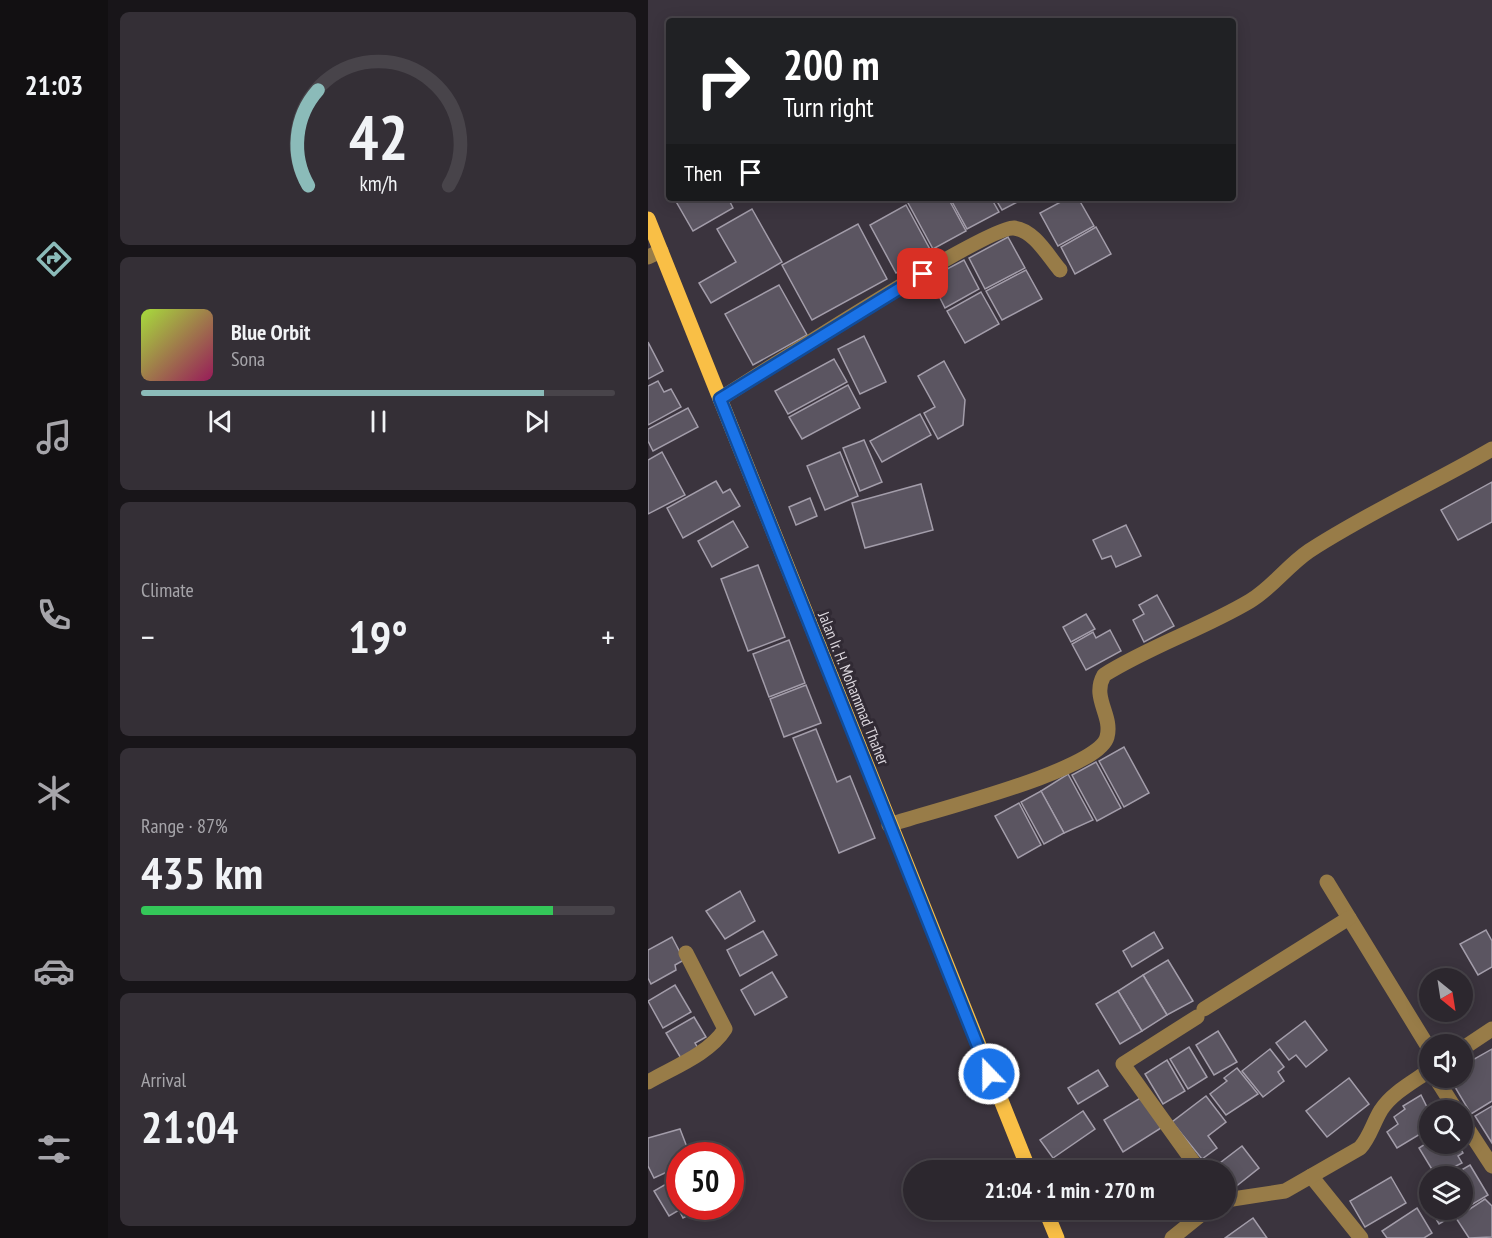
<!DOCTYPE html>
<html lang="en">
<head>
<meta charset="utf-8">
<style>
	body { margin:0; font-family:"PT Sans Narrow",sans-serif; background:#342f36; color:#f1f3f6; height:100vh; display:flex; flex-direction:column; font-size:22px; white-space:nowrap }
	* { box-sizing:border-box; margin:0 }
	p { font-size:20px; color:#a6a5aa }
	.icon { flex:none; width:33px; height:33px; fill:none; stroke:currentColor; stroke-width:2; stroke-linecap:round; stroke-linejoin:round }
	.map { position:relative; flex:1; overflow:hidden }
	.sheet { display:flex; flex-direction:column; gap:12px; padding:12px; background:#181519; width:540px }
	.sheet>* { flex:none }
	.hud { position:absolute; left:18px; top:18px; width:570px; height:183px; border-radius:6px; box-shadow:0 3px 15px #0003,0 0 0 2px #48444a; background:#202124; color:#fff; overflow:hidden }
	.needle { width:39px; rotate:150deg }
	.controls { position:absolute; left:771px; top:968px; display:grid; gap:12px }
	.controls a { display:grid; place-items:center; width:54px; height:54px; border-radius:50%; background:#2c272e; box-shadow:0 3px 15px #0003,0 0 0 2px #48444a; font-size:30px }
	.speed { position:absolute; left:18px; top:1142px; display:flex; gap:12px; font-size:30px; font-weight:700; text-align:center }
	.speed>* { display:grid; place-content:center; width:78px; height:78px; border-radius:50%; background:#2c272e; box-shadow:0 3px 15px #0003,0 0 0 2px #48444a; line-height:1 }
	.speed .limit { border:9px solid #d22; background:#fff; color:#111 }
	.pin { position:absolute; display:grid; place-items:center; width:51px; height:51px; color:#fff; margin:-26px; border-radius:12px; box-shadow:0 3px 9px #0006 }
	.me { position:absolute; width:66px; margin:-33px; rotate:338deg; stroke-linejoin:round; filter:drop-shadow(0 0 4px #0008) }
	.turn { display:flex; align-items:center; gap:21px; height:126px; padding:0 18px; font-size:27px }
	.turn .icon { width:78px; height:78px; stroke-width:2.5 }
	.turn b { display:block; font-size:42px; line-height:51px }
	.then { display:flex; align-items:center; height:57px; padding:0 18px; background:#0003; gap:12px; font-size:22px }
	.big { font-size:45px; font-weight:700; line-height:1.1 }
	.sheet .tile { flex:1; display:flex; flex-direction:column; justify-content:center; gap:9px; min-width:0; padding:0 21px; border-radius:9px; background:#342f36 }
	.sheet .dial { align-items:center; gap:0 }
	.dial svg { height:156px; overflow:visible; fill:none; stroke:#48444a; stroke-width:7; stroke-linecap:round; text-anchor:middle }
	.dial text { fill:#f1f3f6; stroke:none }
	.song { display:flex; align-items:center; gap:18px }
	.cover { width:72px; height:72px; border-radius:9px; background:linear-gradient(135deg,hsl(80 70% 55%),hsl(330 70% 35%)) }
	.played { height:6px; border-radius:3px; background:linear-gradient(90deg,#8bbbb9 85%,#48444a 85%) }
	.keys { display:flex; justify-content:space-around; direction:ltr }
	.heat { display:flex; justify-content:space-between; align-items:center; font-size:33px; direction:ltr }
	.charge { height:9px; border-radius:4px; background:linear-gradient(90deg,#34c759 87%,#48444a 0) }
	.trip { position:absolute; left:255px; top:1160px; width:333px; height:60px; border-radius:30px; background:#2c272e; box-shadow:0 3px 15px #0003,0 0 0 2px #48444a; font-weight:700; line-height:60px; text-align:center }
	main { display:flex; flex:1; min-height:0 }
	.tab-bar { display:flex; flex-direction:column; width:108px; justify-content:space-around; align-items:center; background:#121012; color:#a6a5aa }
	.tab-bar .icon { width:42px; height:42px }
	.tab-bar .active { color:#8bbbb9 }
	.tab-bar b { font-size:27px; color:#f1f3f6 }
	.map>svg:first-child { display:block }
</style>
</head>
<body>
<main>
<nav class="tab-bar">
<b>21:03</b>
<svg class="icon active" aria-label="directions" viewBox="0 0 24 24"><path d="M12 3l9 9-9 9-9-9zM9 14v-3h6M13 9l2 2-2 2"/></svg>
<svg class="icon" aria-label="music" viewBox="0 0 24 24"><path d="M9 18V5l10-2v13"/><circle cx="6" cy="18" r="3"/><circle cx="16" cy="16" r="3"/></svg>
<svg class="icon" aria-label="phone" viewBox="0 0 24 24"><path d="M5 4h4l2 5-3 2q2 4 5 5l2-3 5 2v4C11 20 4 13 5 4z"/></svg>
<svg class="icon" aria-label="climate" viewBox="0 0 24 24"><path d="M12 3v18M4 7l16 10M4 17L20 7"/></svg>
<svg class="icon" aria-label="car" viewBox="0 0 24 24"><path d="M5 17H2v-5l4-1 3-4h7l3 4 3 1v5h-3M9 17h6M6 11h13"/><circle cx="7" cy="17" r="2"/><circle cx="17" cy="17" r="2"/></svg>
<svg class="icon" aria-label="filters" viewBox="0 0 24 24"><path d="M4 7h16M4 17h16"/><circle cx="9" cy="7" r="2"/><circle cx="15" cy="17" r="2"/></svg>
</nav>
<section class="sheet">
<div class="tile dial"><svg viewBox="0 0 100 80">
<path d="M14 69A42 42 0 1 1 86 69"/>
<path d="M14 69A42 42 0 0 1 19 20" stroke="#8bbbb9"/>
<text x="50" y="56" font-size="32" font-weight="700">42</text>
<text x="50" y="72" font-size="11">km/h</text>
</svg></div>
<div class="tile">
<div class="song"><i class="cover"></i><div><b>Blue Orbit</b><p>Sona</p></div></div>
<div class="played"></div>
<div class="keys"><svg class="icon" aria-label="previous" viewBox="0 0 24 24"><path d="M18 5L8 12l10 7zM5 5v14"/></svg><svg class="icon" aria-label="pause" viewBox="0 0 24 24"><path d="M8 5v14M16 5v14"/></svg><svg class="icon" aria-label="next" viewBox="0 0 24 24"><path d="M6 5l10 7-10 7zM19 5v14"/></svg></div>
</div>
<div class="tile"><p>Climate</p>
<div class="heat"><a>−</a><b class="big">19°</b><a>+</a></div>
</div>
<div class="tile"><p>Range · 87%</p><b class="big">435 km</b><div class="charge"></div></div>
<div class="tile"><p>Arrival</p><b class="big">21:04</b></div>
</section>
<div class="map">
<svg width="844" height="1238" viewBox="0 0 844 1238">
	<rect width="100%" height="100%" fill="#3b343e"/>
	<g fill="#5b5561" stroke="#a39daa" stroke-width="1.5">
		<polygon points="26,198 80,198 85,208 45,231"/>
		<polygon points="265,198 300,198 318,231 285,249 259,201"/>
		<polygon points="302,198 343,198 351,212 319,229"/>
		<polygon points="347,198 377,198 354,210"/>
		<polygon points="420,198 430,198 446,226 410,246 392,213"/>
		<polygon points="258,205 284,253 248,273 222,225"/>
		<polygon points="104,209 134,262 63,303 51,283 88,262 69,229"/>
		<polygon points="210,224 239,279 164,320 134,265"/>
		<polygon points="448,227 463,254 427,274 413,247"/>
		<polygon points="360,237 377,268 337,289 321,258"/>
		<polygon points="316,260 331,289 297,308 282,278"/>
		<polygon points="378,270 394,299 354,320 338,291"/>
		<polygon points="131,285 159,335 105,365 77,314"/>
		<polygon points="333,292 351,324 317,343 299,311"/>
		<polygon points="216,336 238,382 212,394 190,349"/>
		<polygon points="0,342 15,371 0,379"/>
		<polygon points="186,359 199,382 140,414 127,391"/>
		<polygon points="296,361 317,400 315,425 290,439 276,413 287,407 270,376"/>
		<polygon points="10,381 16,392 23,389 33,407 0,425 0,386"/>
		<polygon points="200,385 212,408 154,439 141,417"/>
		<polygon points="40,408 50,427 5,451 0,441 0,429"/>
		<polygon points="272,414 283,435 234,462 222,441"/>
		<polygon points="216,440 234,482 212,491 195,448"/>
		<polygon points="14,452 37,495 0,514 0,460"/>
		<polygon points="192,452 210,496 177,510 159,466"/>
		<polygon points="68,481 75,493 82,489 92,506 35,538 19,508"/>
		<polygon points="844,482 844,522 810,540 793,510"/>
		<polygon points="273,484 285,530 217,548 204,503"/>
		<polygon points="162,498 169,516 148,525 141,507"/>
		<polygon points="85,521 100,547 64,567 50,541"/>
		<polygon points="478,525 493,556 468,567 463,556 454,559 445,540"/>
		<polygon points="110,565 137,637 100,651 73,579"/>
		<polygon points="509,595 526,626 496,642 485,620 496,614 491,605"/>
		<polygon points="438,614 447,629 423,642 415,627"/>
		<polygon points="462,630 473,651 438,670 424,644 445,632 448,638"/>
		<polygon points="141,640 157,683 121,697 105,654"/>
		<polygon points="158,685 173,723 136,737 122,699"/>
		<polygon points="168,729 189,782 202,776 227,838 191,853 145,738"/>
		<polygon points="476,747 501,793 476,807 451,761"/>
		<polygon points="448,762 473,808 449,821 424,775"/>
		<polygon points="420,774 445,820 416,833 393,791"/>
		<polygon points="393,791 416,833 396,844 373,802"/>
		<polygon points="371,803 393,845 370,858 347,816"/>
		<polygon points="92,891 107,921 77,939 58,911"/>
		<polygon points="838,930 844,941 844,967 830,975 812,944"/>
		<polygon points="115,931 129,955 92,976 79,950"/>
		<polygon points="506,932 515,948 484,967 475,951"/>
		<polygon points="24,937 36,960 27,965 28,970 3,984 0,978 0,950"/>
		<polygon points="520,960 545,1001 519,1015 495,975"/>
		<polygon points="124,972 139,997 107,1015 93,990"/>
		<polygon points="495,975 519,1015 494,1031 470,991"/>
		<polygon points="27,985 43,1012 15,1028 0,1001"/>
		<polygon points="470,991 494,1031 472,1044 448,1004"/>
		<polygon points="46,1017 58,1037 47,1043 51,1050 34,1060 18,1033"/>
		<polygon points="657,1021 679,1050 658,1067 648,1055 641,1060 628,1043"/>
		<polygon points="570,1031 589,1062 566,1075 548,1045"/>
		<polygon points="541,1047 559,1077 540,1089 522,1059"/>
		<polygon points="622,1049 636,1067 630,1072 636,1081 615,1097 594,1071"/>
		<polygon points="844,1049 844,1101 823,1114 801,1077 814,1077 814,1066"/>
		<polygon points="519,1060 537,1091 515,1104 497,1074"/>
		<polygon points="589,1068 610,1094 578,1115 562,1094 579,1081 576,1078"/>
		<polygon points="450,1070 460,1086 430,1104 420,1088"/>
		<polygon points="701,1078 721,1104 679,1137 658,1111"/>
		<polygon points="773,1095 779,1107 783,1104 787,1110 782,1110 782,1137 776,1140 772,1134 749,1148 739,1132 750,1124 746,1117 757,1109 755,1106"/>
		<polygon points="558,1096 578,1122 560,1136 569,1148 554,1159 524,1122"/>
		<polygon points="494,1097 513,1128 475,1152 456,1120"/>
		<polygon points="844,1106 844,1143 827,1116"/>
		<polygon points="435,1111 447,1129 405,1158 392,1140"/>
		<polygon points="32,1129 42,1155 32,1155 32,1166 6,1178 0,1166 0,1138"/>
		<polygon points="782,1141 790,1147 797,1143 809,1143 815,1153 810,1156 814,1163 788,1176 771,1148"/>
		<polygon points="594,1146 611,1168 586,1188 578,1178 578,1170 571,1170 568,1166"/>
		<polygon points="822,1165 840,1195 791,1224 773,1194 782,1189 782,1209 814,1209 814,1176 803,1176"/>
		<polygon points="32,1176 32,1206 57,1206 35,1218 31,1210 21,1216 6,1191"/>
		<polygon points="743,1177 758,1203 717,1227 702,1201"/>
		<polygon points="837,1199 844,1206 844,1237 821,1238 808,1218"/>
		<polygon points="769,1208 784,1233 776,1238 739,1238 734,1231"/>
		<polygon points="605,1218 619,1238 577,1238"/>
	</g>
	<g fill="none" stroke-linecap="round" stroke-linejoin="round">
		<g stroke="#987c48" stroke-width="15">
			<polyline points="0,257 13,251"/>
			<path d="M72,399C110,375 341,225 366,228C386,230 400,256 412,270"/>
			<path d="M241,825C278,812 450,771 459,737C465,715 443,698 456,675C502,646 555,629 602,601C624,588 639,566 661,551C719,513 784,484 844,449"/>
			<polyline points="679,882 782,1050"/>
			<polyline points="556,1009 701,918"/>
			<polyline points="549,1017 475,1064 551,1170"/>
			<polyline points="814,1049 844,1029"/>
			<polyline points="787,1077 808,1110"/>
			<path d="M0,1082C26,1067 61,1054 77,1029L38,953"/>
			<polyline points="814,1120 844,1166"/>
			<polyline points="663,1176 713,1238"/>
			<path d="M578,1200L637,1191L712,1148C722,1137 725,1123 733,1110C744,1093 765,1082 782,1070"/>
			<polyline points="524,1238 560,1209"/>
		</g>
		<g stroke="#f9bf46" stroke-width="15">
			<polyline points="0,219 381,1170"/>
			<polyline points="397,1209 409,1238"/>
		</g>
	</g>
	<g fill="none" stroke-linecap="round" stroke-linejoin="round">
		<g stroke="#114b97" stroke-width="15">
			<polyline id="route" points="275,274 72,399 341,1074"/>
		</g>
		<use href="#route" stroke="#1a73e8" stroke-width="10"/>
	</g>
	<g text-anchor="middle" stroke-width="6" stroke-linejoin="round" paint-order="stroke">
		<g font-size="16" fill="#dbd6dd" stroke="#312a34">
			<text transform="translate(206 688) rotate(68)" y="6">Jalan Ir. H. Mohammad Thaher</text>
		</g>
	</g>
</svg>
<div class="controls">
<a><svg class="needle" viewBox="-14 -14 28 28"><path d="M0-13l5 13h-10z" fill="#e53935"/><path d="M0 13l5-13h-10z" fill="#a6a5aa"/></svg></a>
<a><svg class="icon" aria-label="sound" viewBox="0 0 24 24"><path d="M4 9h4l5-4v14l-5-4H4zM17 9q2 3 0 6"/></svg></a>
<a><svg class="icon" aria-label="search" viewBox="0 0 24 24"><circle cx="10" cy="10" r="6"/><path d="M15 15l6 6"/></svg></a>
<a><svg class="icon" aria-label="layers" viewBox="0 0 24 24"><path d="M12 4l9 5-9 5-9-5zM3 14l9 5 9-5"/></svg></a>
</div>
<div class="speed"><div class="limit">50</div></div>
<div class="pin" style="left:275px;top:274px;background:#d93025"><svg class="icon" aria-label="arrive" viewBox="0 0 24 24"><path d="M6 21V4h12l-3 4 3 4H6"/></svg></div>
<svg class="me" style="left:341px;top:1074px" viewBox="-20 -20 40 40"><circle r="17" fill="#1a73e8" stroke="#fff" stroke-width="3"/><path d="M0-11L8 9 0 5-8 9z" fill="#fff"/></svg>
<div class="trip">21:04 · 1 min · 270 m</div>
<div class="hud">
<div class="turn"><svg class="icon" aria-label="right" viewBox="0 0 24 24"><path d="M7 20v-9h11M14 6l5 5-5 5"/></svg><div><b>200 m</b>Turn right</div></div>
<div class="then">Then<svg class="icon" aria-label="arrive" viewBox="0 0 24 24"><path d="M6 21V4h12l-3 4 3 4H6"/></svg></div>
</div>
</div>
</main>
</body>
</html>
